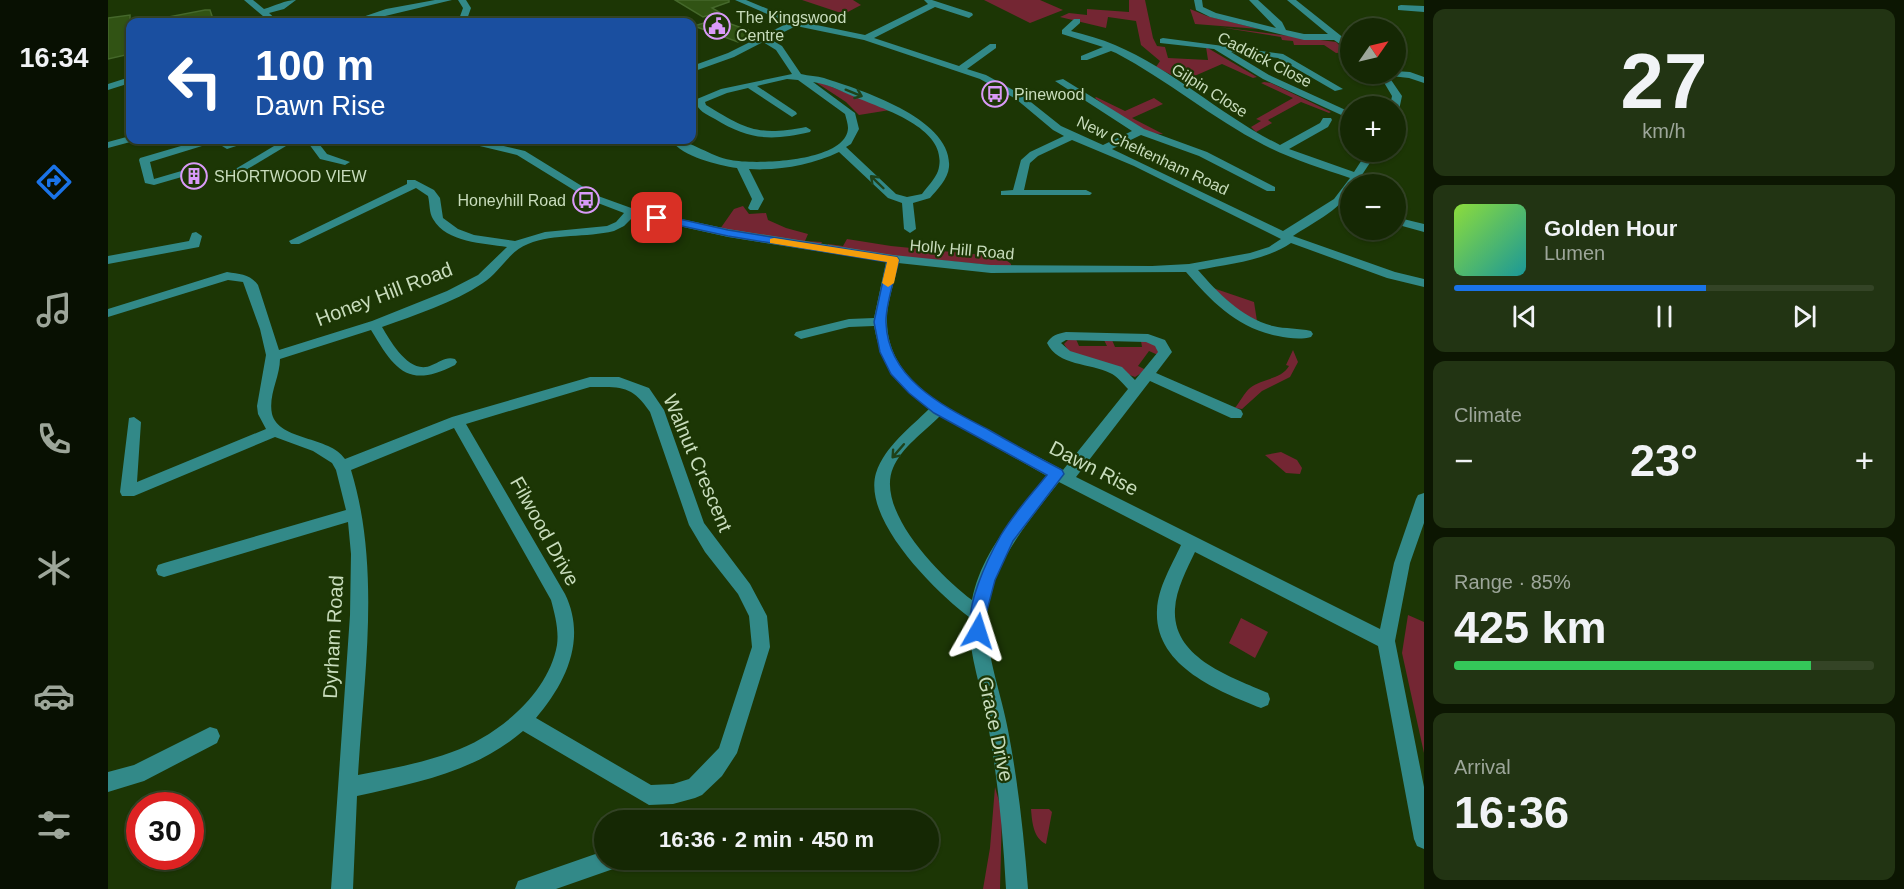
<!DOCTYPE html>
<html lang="en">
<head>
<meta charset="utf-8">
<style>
	body { margin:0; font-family:Arial,sans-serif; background:#223413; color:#f1f3f6; height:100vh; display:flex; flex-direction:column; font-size:22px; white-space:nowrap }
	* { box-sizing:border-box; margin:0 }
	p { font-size:20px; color:#9da69a }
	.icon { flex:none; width:33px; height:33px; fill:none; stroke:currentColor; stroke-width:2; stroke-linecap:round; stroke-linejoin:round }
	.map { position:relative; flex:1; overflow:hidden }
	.details { display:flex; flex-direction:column; gap:9px; padding:9px; background:#0c1602; width:480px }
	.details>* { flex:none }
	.hud { position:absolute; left:18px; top:18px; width:570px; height:126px; border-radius:12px; box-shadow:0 2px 4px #0004,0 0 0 2px #344426; background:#1a4fa0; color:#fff; overflow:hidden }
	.needle { width:39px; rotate:56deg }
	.controls { position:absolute; left:1232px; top:18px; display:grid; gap:12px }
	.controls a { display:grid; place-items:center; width:66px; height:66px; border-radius:50%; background:#152804; box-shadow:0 2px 4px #0004,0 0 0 2px #344426; font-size:30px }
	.speed { position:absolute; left:18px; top:792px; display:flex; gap:12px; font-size:30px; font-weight:700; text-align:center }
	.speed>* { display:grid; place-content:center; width:78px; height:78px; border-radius:50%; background:#152804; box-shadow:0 2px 4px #0004,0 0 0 2px #344426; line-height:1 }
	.speed .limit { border:9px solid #d22; background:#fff; color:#111 }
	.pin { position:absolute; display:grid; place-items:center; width:51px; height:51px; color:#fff; margin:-26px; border-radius:12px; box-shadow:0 3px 9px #0006 }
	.me { position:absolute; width:66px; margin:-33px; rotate:6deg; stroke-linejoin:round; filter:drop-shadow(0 0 4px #0008) }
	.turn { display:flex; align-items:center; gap:21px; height:126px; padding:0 30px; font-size:27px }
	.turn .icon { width:78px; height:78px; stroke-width:2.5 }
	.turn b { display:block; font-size:42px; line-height:51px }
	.big { font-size:45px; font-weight:600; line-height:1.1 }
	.details .card { flex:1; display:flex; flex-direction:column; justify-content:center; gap:9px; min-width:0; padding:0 21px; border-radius:12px; background:#223413 }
	.details .dial { align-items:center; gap:0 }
	.dial b { font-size:78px; line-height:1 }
	.song { display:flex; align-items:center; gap:18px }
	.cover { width:72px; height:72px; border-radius:9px; background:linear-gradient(135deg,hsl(90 70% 55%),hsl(180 70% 35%)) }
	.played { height:6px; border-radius:3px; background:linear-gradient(90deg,#1a73e8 60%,#344426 60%) }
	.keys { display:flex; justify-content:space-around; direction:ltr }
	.heat { display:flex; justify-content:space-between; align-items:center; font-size:33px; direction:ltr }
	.charge { height:9px; border-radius:4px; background:linear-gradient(90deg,#34c759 85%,#344426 0) }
	.trip { position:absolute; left:486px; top:810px; width:345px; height:60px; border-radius:30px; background:#152804; box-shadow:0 2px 4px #0004,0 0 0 2px #344426; font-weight:600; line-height:60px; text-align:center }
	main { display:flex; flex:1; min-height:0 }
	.tabs { display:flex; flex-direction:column; width:108px; justify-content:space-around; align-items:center; background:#081002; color:#9da69a }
	.tabs .icon { width:42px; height:42px }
	.tabs .on { color:#1a73e8 }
	.tabs b { font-size:27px; color:#f1f3f6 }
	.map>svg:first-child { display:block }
</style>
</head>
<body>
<main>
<nav class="tabs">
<b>16:34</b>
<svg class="icon on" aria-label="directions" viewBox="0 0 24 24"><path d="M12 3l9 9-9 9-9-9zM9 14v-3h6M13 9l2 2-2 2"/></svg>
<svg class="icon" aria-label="music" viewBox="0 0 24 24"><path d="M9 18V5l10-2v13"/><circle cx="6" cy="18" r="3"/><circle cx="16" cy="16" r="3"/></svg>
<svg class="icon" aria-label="phone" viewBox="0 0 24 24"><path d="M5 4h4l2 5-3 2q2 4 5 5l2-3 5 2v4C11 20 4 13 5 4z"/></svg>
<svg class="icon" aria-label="climate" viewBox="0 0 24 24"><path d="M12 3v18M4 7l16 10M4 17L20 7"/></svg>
<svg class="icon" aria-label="car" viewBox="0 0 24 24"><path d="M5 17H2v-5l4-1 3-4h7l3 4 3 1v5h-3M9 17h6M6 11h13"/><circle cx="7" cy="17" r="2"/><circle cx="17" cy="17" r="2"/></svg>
<svg class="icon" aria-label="filters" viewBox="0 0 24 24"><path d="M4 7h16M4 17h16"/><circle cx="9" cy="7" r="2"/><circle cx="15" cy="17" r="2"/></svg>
</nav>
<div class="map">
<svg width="1316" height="889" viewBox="0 0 1316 889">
	<rect width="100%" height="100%" fill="#1c3605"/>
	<g fill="#742633">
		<polygon points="694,0 745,0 753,5 736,14"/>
		<polygon points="876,0 932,0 955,10 922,23"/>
		<polygon points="1021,0 1037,0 1045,38 1049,46 1057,47 1060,58 1100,60 1098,47 1149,77 1145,78 1114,64 1075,81 1048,67 1052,61 1033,45 1028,21 1000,17 998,28 952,17 961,13 979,15 979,9 1021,12"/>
		<polygon points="1082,9 1099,16 1151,29 1087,24"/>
		<polygon points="1111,27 1228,42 1242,55 1238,52 1228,53 1216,45 1186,45 1185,41 1174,40 1173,37"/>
		<polygon points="711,82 782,110 751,115 738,102 709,83"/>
		<polygon points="1156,82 1163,83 1223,112 1221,113 1193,102 1160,120 1164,123 1148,132 1143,127 1153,121 1148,119 1185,98 1153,83"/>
		<path d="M988,97L1017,111L1046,98L1055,104L1024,118L1055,134C1036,136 1003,109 987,98Z"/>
		<polygon points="635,206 641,214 658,213 660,220 678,228 700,234 697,241 714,242 712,246 612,229 626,209"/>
		<polygon points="739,239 783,246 895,257 903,264 903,267 776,255 719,247 720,244 735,246"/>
		<polygon points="1105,288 1146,302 1149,321 1136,316"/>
		<polygon points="968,339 971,346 999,346 996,340 1004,340 1007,347 1034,347 1033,341 1042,341 1051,347 1050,355 1041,351 1030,366 1038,370 1027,377 962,353 956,344 960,340"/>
		<path d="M1185,350L1190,362L1182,377L1154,391L1134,409L1127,408C1132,402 1136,393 1142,388C1154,378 1173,380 1181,366L1178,365Z"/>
		<polygon points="1173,452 1189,460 1194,468 1192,474 1178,473 1157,455"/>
		<polygon points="1300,615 1316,622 1316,753 1294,653"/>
		<polygon points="1133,618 1160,632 1147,658 1121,643"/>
		<polygon points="887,787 894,812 892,889 875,889 882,848"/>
		<path d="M923,809H941L944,812L938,844C925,838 924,821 923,809Z"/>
	</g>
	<g fill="#315314" stroke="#45682b" stroke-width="1.5">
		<polygon points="567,0 621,0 621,2 604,8 611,12 595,17"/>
		<polygon points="97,10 102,10 106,22 60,22 60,17"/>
		<polygon points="22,15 22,54 0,59 0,18"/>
		<polygon points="609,19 648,33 630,42 586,26"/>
	</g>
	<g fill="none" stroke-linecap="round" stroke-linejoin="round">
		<g fill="#328988" fill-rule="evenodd">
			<path d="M136,0H145L156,9C167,6 177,0 188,0L176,9L161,13L171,22H162Z"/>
			<polygon points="327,0 344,0 252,22 240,22 278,9"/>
			<polygon points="350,0 358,0 363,8 358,22 350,22 355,8"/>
			<path d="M627,0H638L689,21L757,35L820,4L816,0H824L864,13L865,15L861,18L827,7L766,38L851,66L882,44H888V48L859,69L878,75L914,95L953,126L995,145L1024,131L947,81L955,79L1036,129L1099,152L1167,187V191H1159L1091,156L1033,135L1004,149L1175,231L1226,199L1242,178C1213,168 1183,159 1156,145C1104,118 1059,80 1008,53L1003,51L979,60H973V56L995,47L954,34V30L966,19H972V23L963,31C978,35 993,39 1007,45C1066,70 1115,117 1172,145L1212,123L1215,118H1223L1224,120L1220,127L1181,149L1246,172L1259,152H1269L1248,184H1242C1242,206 1202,224 1185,236L1287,272L1316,279V287L1279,278L1183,243C1156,261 1121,264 1090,270C1110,293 1134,318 1165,326C1177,329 1191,328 1203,331L1205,334L1203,337C1192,340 1180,338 1170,336C1129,328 1104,302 1078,272L883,273L790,263C787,282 778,304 779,322C780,380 838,407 882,431C906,444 931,457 955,470L1020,389C1015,384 1009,376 1002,373C982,363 950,366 939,343C944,335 949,334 958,332L1040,334L1057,340L1064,352L1048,373L1133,410L1135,414L1133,418H1123L1042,381L968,477L1272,629L1286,563L1308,499L1310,495L1316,493V523L1302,563L1287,641L1316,787V849L1309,846L1306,839L1270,646L1087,552C1079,569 1068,589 1067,609C1064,658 1123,677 1160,693L1162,699L1160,705L1153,708C1110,691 1046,666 1049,610C1050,587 1064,565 1073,545L951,482C925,516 893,552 882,595C871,640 892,686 900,730C910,782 916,836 920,889H898C895,834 890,779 880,725C874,689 860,654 861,617C828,592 754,520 768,473C777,446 802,428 821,409C788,383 774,369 766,326L741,327L693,339L686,335L688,332L741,319L766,318L778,262L620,237L526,216L516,226L506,231C478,238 447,233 420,244C401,251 392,272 375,283C345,303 307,315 274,327C283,342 302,376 324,365C332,362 338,356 347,359L349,362L347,365C300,389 287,370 263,330L172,359C172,377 160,395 164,414C171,441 222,436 237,459L344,417L482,377H511L541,388L556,410L596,523L642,584L659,616L662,647L629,753L614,776L594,795L587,798L565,804L541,805L415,731C367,772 308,783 249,796L245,889H223L242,615L243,554L240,522L56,577L50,575L48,570L50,565L56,563L238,510L228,470L224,463L205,451L167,437L26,496H14L12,492L21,418L26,417L33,422L29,482L158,429L150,414L149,406L158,355L152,329L135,282L120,280L0,317V309L119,272C132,274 142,274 150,285L171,350L264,321L339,291L370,275L399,247C375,243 339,243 325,219C321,213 322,204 320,196L308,188L191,244H183L181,241L299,184V180H307L326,190L332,198L335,218L350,229L366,235L407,241L437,232L499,226L508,222L516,213L482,200L409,155L355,142L354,140H370L417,151L490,196L526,209L620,229L785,255L883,265L1044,266L1081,264L1142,253L1161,247L1173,239L1026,166L964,140L930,156L922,163L916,190H978L984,193L982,195H893V191L905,190L913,160L922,152L956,136L945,130L908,99L872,79L756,40L688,26L662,39L674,46L693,74C701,76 709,76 716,78C753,90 845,119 841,167C840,179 829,190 822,198L805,203L808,229L802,233L796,229L794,203L780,198L731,152C704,165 670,171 641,169L656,199L650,210H642L640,208L644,199L629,168C609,165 575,157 563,140C584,140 602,157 623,160C647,165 739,162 740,128C740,124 738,118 737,114L690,80L679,79L649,86L688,112L689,114L684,117L640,88L619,93L597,102L598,105C639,130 650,136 698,127L703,130L702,132C663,141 641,140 607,119C598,114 590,111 587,101L589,99L613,89L684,74L668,50L655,42L626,57L584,72V66L620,53L680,23ZM705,82C722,84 740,95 757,101C783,112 842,131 830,171C827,179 819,187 814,194L799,197L788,194L738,147L743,144L751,129L747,113ZM958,340L1038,342L1047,346L1050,352L1027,380L1014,367L962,351L953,343ZM482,387C513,387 524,385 542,412L581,525L597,552L630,594L641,616L644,647L611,748L581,779L565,784L543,785L428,718C458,683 479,639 457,594L358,424ZM832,416L939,476C910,512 873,552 864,600C833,577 767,511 785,468C794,447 816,432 832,416ZM346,428L443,600C447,615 451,630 449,645C440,695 389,736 344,752C314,763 282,769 250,775C256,674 273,568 243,470Z"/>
			<polygon points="1086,0 1094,0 1095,7 1108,13 1168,28 1141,0 1150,0 1174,22 1178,30 1196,34 1220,34 1179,0 1188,0 1242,43 1242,51 1226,40 1196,40 1102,17 1088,10"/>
			<polygon points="1293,5 1316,6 1316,12 1290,10 1290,6"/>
			<polygon points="1055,38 1175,54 1235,89 1227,91 1170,58 1123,52 1161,75 1242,112 1242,119 1155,79 1106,49 1052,43 1052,39"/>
			<polygon points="1287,71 1302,72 1316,77 1316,83 1301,78 1283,76 1282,74 1287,74"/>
			<polygon points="1271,74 1279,74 1294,96 1291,110 1287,111 1287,106 1282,106 1284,96"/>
			<polygon points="22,77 22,83 0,90 0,84"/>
			<polygon points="22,136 22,140 27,140 26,141 0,148 0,142"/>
			<polygon points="132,140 147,140 119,149 114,146"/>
			<polygon points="176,140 188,140 128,176 124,177 119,174"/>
			<polygon points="198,140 208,140 219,154 242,162 237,165 212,159"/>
			<polygon points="90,141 94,142 94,146 42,162 46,179 87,167 92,170 91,172 46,185 37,183 31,160 32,158"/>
			<polygon points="1287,217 1316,224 1316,232 1287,224"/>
			<polygon points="88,232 94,236 91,247 0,264 0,256 81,241 84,233"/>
			<polygon points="102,727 109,729 112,736 109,743 36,781 0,792 0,772 26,765"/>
			<polygon points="590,809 597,812 600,820 576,820 579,813"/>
			<polygon points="496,851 496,860 510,860 508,868 448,889 407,889 410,881"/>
		</g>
	</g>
	<defs><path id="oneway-shaft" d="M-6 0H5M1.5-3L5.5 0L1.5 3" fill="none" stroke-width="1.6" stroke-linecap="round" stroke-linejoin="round" transform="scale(1.5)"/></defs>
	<g stroke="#1f4219">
		<use href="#oneway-shaft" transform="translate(746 93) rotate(22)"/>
		<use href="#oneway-shaft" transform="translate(769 182) rotate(-136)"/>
		<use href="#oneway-shaft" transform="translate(790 451) rotate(131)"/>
	</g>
	<path fill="#1a73e8" stroke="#114b97" stroke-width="1.5" d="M549,214L620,230L789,257L791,260C787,278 777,305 778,323C780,380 837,407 881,430C905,444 929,457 954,470L956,474L905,541L887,580L878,614L879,631L876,636L870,638L865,636C853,612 881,556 893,535C906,513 924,494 939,475L826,413L801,393L783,374L772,352L766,322L779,262L620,236L546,220V215Z"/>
	<polygon fill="#f59e0b" points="666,238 789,257 791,260 786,283 780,287 774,283 779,262 662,243 662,239"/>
	<defs>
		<g id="civic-ring" transform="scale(1.35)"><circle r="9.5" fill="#1c3605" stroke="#d99af8" stroke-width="1.5"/><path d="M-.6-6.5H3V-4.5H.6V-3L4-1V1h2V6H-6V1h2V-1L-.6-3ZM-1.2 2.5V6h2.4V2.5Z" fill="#d99af8"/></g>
		<g id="bus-ring" transform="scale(1.35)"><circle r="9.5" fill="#1c3605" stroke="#d99af8" stroke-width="1.5"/><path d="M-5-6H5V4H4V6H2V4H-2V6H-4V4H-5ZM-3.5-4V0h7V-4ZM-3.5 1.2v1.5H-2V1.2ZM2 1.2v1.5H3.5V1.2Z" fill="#d99af8"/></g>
		<g id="building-ring" transform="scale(1.35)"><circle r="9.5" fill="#1c3605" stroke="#d99af8" stroke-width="1.5"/><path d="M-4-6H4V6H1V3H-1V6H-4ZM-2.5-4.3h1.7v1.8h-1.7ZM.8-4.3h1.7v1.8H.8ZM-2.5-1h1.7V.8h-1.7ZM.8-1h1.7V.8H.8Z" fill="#d99af8"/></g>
	</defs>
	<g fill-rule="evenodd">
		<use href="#civic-ring" x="609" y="26"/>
		<use href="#bus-ring" x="887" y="94"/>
		<use href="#building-ring" x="86" y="176"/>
		<use href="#bus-ring" x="478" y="200"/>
	</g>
	<g text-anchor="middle" stroke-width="4.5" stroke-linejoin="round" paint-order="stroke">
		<g font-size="16" fill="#c8dcbc" stroke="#1c3605" text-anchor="start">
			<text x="628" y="23">The Kingswood<tspan x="628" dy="18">Centre</tspan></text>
			<text x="906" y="100">Pinewood</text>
			<text x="106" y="182">SHORTWOOD VIEW</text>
			<text x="458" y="206" text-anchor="end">Honeyhill Road</text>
		</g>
		<g font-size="16" fill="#c8dcbc" stroke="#1c3605">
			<text transform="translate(1157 59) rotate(27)" y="6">Caddick Close</text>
			<text transform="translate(1102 90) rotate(32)" y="6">Gilpin Close</text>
			<text transform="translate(1045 155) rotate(25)" y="6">New Cheltenham Road</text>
			<text transform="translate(854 249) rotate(5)" y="6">Holly Hill Road</text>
		</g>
		<g font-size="20" fill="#c8dcbc" stroke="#1c3605">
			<text transform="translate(276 294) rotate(-21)" y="7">Honey Hill Road</text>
			<text transform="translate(590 463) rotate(67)" y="7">Walnut Crescent</text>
			<text transform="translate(986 468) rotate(27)" y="7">Dawn Rise</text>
			<text transform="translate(437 531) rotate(61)" y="7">Filwood Drive</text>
			<text transform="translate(225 637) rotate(-87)" y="7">Dyrham Road</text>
			<text transform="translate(888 729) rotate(78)" y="7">Grace Drive</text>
		</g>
	</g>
</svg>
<div class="controls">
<a><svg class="needle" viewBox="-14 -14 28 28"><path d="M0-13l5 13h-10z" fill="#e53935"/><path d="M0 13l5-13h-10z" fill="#9da69a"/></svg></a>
<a>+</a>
<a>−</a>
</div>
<div class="speed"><div class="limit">30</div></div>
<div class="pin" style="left:549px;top:218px;background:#d93025"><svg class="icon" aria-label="arrive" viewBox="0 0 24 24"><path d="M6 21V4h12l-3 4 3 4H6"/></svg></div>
<svg class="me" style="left:870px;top:631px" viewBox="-20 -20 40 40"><path d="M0-17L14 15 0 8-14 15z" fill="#1a73e8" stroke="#fff" stroke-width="4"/></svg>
<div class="trip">16:36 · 2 min · 450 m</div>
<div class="hud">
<div class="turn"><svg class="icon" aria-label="left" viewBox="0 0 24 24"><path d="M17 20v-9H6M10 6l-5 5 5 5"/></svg><div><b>100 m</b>Dawn Rise</div></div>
</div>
</div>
<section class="details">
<div class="card dial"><b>27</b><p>km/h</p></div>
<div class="card">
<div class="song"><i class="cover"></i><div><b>Golden Hour</b><p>Lumen</p></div></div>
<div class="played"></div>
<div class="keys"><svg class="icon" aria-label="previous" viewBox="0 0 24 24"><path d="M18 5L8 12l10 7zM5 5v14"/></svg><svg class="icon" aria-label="pause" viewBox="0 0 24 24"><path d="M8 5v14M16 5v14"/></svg><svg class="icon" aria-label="next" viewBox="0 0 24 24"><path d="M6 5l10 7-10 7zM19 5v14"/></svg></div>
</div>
<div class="card"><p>Climate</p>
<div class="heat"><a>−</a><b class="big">23°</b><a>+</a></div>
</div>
<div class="card"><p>Range · 85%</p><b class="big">425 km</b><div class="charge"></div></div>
<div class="card"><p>Arrival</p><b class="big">16:36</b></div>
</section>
</main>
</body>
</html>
